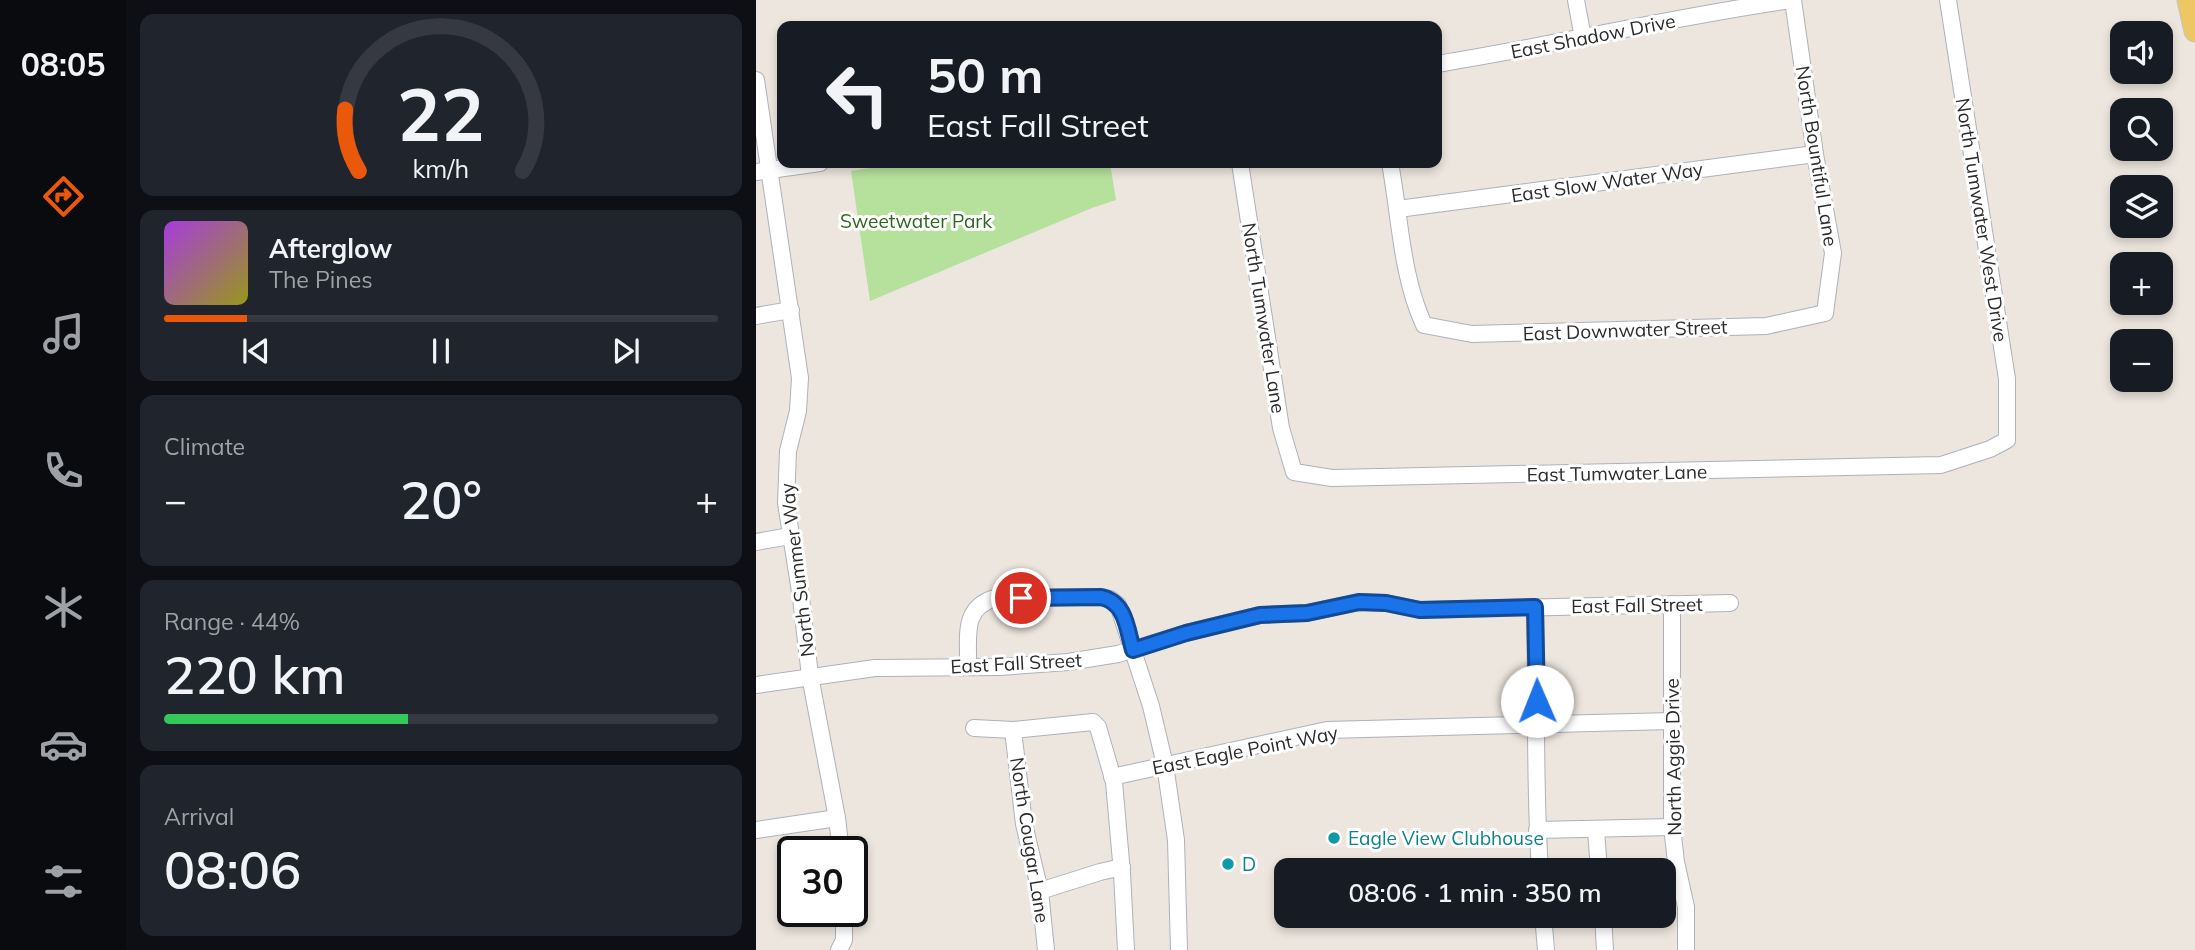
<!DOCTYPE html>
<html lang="en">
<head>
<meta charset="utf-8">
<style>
	body { margin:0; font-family:Mulish,sans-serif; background:#20242c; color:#f1f3f6; height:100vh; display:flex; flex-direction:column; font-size:26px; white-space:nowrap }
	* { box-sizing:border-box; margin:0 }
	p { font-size:23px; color:#9ea1a6 }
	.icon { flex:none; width:38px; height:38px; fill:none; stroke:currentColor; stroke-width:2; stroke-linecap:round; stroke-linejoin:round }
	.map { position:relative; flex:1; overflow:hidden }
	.panel { display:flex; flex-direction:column; gap:14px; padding:14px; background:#0d0f14; width:630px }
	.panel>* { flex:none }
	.banner { position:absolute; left:21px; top:21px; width:665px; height:147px; border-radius:14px; box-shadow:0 4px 10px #0003; background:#171b24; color:#f1f3f6; overflow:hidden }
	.fabs { position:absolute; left:1354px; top:21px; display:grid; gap:14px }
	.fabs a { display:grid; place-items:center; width:63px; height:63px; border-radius:14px; background:#171b24; box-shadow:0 4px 10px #0003; font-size:35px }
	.speed { position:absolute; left:21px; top:836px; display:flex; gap:14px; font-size:35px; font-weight:700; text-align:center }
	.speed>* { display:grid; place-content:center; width:91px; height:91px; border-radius:50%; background:#171b24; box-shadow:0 4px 10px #0003; line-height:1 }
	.speed .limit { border:4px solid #111; border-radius:10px; background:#fff; color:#111 }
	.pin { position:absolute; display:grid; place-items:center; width:60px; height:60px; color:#fff; margin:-30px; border:4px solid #fff; border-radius:50%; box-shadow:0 2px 7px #0007 }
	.me { position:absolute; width:77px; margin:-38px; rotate:359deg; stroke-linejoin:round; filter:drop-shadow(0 0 5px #0008) }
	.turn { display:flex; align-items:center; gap:24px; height:147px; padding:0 35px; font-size:32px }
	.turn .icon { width:91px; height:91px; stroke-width:2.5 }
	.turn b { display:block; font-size:49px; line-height:60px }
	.big { font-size:52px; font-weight:600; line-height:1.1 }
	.panel .tile { flex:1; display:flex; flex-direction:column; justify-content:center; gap:10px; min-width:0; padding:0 24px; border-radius:14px; background:#20242c }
	.panel .dial { align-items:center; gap:0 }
	.dial svg { height:182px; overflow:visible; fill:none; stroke:#363941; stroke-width:7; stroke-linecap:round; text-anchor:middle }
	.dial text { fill:#f1f3f6; stroke:none }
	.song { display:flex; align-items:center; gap:21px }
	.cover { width:84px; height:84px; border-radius:10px; background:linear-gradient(135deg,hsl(280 70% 55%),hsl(60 70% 35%)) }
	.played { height:7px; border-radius:4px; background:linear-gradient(90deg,#ea580c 15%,#363941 15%) }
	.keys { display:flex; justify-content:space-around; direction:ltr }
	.heat { display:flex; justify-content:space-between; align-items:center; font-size:38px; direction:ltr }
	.charge { height:10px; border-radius:5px; background:linear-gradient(90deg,#34c759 44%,#363941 0) }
	.trip { position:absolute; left:518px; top:858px; width:402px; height:70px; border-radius:14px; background:#171b24; box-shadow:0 4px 10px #0003; font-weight:600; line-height:70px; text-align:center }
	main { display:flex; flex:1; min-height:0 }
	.tab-bar { display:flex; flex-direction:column; width:126px; justify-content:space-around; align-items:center; background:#090b0e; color:#9ea1a6 }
	.tab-bar .icon { width:49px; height:49px }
	.tab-bar .current { color:#ea580c }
	.tab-bar b { font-size:32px; color:#f1f3f6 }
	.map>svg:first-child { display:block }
</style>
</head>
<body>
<main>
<nav class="tab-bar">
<b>08:05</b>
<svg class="icon current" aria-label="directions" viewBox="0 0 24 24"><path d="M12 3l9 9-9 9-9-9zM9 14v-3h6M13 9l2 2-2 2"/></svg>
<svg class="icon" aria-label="music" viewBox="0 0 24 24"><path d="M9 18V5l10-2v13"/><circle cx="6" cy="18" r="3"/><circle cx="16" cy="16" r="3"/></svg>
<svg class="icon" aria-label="phone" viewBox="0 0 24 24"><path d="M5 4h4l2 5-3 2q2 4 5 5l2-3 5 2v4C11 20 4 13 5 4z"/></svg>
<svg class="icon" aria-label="climate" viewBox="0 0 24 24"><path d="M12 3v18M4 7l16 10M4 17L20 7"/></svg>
<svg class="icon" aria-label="car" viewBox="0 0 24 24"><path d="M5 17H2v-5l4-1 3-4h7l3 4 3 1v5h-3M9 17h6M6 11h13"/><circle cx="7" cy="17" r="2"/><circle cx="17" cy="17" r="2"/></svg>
<svg class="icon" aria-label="filters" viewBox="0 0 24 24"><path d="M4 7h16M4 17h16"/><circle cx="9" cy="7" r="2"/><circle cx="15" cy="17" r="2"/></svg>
</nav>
<section class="panel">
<div class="tile dial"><svg viewBox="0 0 100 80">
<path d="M14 69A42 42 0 1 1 86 69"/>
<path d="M14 69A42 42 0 0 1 8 42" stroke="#ea580c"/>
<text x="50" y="56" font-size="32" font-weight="700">22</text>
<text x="50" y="72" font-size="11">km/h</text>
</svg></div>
<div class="tile">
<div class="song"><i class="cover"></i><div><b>Afterglow</b><p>The Pines</p></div></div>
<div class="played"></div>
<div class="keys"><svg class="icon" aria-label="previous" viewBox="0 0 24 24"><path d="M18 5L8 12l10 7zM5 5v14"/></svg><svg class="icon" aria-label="pause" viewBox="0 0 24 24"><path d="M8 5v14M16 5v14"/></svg><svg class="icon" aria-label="next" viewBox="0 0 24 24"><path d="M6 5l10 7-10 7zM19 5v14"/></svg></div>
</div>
<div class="tile"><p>Climate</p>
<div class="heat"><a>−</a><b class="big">20°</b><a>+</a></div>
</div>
<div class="tile"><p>Range · 44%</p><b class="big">220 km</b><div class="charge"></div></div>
<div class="tile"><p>Arrival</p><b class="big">08:06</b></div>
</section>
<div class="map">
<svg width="1439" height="950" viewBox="0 0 1439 950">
	<rect width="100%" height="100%" fill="#ece6de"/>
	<polygon fill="#b6e19c" points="146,163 354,163 360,200 336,208 114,301 95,171"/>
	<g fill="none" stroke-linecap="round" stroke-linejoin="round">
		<g stroke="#aeb1bb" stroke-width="18">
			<g id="minor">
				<polyline points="820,0 827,38"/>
				<path d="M681,64C799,45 916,17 1035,0"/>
				<polyline points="0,80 44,378 42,411 32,451 30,503 45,598 54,676 81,818 85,852"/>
				<polyline points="484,163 525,428 538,472 576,478 1185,465 1234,449 1251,440 1251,379 1192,0"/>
				<path d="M634,163C644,216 645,275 668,325L716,334L1010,326L1069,313L1077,253L1059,154L1037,0"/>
				<polyline points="0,172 64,163"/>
				<polyline points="642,209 1059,154"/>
				<polyline points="0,316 35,310"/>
				<polyline points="0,542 34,536"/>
				<polyline points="916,604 916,827 920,862 930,907 930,950"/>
				<path d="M779,607C781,695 778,782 784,870"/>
				<path d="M212,667C213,638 205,608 239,598L345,597L354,599L362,605L395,706L409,765L420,840L423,950"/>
				<polyline points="0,685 119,668 244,667 312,662 362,654 430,633 504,615 551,613 603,602 630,603 664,610 974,603"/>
				<polyline points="218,728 257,730 337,722 342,727 358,782 366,873 370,950"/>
				<polyline points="257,730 268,824 284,891 290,950"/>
				<polyline points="356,777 571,730 916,721"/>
				<polyline points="0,830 81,818"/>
				<polyline points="781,830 916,827"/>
				<polyline points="840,830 843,870"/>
				<polyline points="284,891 344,872 366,867"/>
				<polyline points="787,915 790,950"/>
				<polyline points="847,915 849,950"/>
				<polyline points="83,950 88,940 88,912"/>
			</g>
		</g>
		<g stroke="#c4c4c4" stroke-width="23">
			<polyline id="major" points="1432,0 1439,31"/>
		</g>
		<use href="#minor" stroke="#fff" stroke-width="16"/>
		<use href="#major" stroke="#ecc763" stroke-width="21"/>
	</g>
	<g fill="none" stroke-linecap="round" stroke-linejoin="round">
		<g stroke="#114b97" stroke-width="18">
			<path id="route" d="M265,598L345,597C370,602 371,629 377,650L430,633L504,615L551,613L603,602L630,603L664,610L779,607L781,701"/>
		</g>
		<use href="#route" stroke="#1a73e8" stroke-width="12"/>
	</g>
	<g fill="#0f9aa8" stroke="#fff" stroke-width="2.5">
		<circle cx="578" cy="838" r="7"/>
		<circle cx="472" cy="864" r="7"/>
	</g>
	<g text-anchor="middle" stroke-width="6" stroke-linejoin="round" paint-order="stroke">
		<g font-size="19" fill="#2b2b2b" stroke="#fff">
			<text transform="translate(837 36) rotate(-11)" y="7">East Shadow Drive</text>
			<text transform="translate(1061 156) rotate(81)" y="7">North Bountiful Lane</text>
			<text transform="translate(851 182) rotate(-8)" y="7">East Slow Water Way</text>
			<text transform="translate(1226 220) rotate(81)" y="7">North Tumwater West Drive</text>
			<text transform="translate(508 318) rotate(81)" y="7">North Tumwater Lane</text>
			<text transform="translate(869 330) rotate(-2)" y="7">East Downwater Street</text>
			<text transform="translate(861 473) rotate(-1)" y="7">East Tumwater Lane</text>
			<text transform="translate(41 570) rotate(-97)" y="7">North Summer Way</text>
			<text transform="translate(881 605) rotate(-1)" y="7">East Fall Street</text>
			<text transform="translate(260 663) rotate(-3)" y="7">East Fall Street</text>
			<text transform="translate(489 750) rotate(-11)" y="7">East Eagle Point Way</text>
			<text transform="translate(917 757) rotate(-91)" y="7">North Aggie Drive</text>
			<text transform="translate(274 840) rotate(81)" y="7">North Cougar Lane</text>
		</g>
		<g font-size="19" fill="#2f661d" stroke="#fff">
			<text x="160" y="228">Sweetwater Park</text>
		</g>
		<g font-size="19" fill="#0d838f" stroke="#fff" text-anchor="start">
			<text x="592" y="845">Eagle View Clubhouse</text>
			<text x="486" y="871">D</text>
		</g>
	</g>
</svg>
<div class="fabs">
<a><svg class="icon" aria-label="sound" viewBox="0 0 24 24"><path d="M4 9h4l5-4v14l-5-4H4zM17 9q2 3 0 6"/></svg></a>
<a><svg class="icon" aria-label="search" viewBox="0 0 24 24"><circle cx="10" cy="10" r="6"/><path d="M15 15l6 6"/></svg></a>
<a><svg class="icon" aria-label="layers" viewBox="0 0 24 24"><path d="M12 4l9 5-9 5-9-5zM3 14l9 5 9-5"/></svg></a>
<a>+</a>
<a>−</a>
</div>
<div class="speed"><div class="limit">30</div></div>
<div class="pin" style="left:265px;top:598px;background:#d93025"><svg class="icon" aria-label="arrive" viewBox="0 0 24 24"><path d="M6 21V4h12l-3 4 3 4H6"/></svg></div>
<svg class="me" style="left:781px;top:701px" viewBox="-20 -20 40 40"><circle r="19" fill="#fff"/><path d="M0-13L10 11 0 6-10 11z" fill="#1a73e8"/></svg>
<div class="trip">08:06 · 1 min · 350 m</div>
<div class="banner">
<div class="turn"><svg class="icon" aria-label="left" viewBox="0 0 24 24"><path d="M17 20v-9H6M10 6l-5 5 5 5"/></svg><div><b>50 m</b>East Fall Street</div></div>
</div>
</div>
</main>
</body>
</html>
